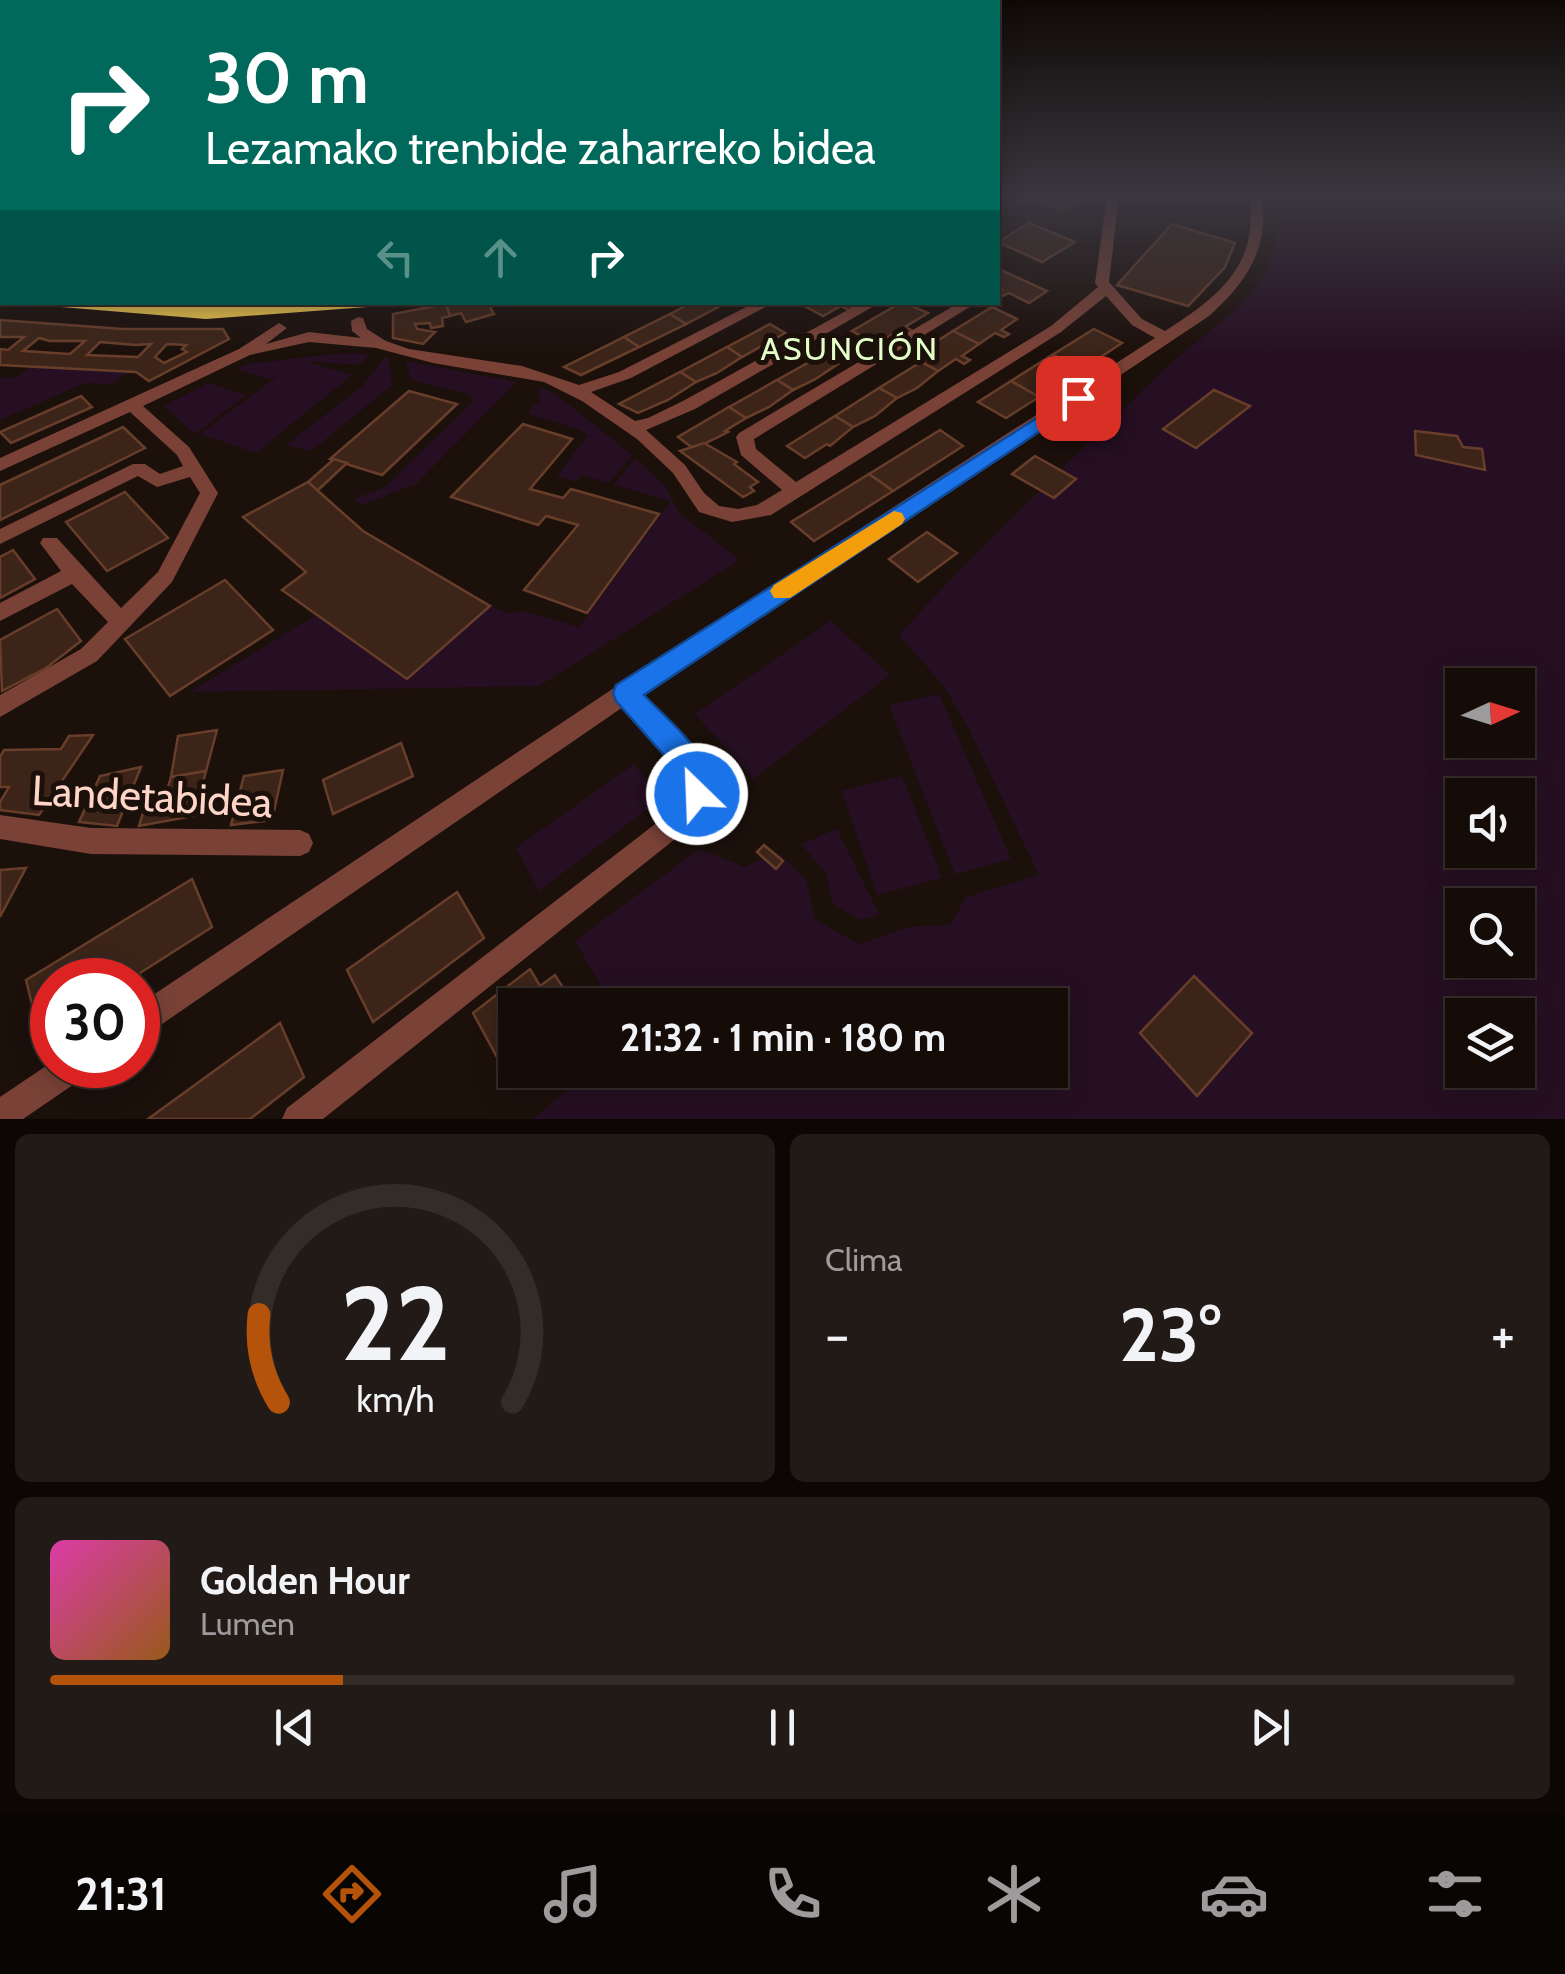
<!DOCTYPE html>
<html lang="es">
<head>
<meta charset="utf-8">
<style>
	body { margin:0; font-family:Cabin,sans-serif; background:#221a16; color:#f1f3f6; height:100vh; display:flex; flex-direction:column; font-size:38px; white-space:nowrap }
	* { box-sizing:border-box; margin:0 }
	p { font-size:32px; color:#9d9b9c }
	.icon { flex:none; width:55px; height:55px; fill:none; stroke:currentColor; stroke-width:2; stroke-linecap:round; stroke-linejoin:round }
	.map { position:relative; height:1119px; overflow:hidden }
	.side { display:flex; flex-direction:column; gap:15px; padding:15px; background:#0c0704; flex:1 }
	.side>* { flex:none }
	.guide { position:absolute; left:0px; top:0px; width:1000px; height:305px; box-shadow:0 5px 25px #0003,0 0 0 2px #342c29; background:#00695c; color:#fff; overflow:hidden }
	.needle { width:65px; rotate:86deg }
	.buttons { position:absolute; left:1445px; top:668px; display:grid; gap:20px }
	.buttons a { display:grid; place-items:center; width:90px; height:90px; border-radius:0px; background:#150c08; box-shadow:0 5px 25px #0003,0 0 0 2px #342c29; font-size:50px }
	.speed { position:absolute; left:30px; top:958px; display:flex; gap:20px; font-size:50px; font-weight:700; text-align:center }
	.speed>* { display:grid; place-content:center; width:130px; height:130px; border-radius:50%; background:#150c08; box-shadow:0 5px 25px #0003,0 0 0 2px #342c29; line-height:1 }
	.speed .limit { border:15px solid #d22; background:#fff; color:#111 }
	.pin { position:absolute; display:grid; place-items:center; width:85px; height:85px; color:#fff; margin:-42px; border-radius:20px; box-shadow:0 5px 15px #0006 }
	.me { position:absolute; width:110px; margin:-55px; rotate:336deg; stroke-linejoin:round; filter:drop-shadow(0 0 8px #0008) }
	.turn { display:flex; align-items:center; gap:35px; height:210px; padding:0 40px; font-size:45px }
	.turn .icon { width:130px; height:130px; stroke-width:2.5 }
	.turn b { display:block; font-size:70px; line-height:85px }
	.lanes { display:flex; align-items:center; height:95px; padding:0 40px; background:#0003; justify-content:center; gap:50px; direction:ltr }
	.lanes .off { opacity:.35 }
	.big { font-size:75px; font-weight:700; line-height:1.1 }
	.side .card { flex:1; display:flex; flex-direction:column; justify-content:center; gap:15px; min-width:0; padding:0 35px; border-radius:15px; background:#221a16 }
	.side .dial { align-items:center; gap:0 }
	.dial svg { height:260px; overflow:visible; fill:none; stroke:#342c29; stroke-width:7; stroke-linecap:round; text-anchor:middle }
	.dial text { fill:#f1f3f6; stroke:none }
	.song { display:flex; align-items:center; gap:30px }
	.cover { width:120px; height:120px; border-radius:15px; background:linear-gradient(135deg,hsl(320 70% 55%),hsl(30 70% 35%)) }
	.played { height:10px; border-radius:5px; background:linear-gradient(90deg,#b45309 20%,#342c29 20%) }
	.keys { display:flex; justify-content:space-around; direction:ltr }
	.heat { display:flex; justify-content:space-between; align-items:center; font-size:55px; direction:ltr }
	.side .tiles { flex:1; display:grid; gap:15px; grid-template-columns:1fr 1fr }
	.card:last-child { grid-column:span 2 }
	.trip { position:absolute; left:498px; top:988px; width:570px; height:100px; border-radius:0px; background:#150c08; box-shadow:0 5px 25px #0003,0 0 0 2px #342c29; font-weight:700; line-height:100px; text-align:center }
	.tab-bar { display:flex; height:160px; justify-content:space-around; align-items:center; background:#080503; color:#9d9b9c }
	.tab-bar .icon { width:70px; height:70px }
	.tab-bar .selected { color:#b45309 }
	.tab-bar b { font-size:45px; color:#f1f3f6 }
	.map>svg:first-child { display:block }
</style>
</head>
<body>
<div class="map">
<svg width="1565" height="1119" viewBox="0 0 1565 1119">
	<rect width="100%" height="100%" fill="#1c100b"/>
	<g fill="#260f23" fill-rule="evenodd">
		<path d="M1275,196H1565V1119H533L591,1070H1050V1005H612L575,941L699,849L744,867L778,853L806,879L815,920L860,944L909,927L950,925L966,897L1039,875L968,727L943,685L899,635C983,543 1073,458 1163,371C1194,340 1239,315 1262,277C1276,256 1279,220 1275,196ZM1462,685H1518V740H1462ZM1462,795H1518V850H1462ZM1462,905H1518V960H1462ZM1462,1015H1518V1070H1462Z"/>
		<polygon points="341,353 369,354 360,365 305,361 352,375 256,453 200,434 280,374 269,379 236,369 248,364"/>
		<polygon points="385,357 389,358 392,385 311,451 286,445 363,386"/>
		<polygon points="406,361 517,382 416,484 362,505 354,499 385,487 473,401 469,394 411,380"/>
		<polygon points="30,367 129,372 112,384 85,383 0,420 0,377 17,378"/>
		<polygon points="208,383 246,395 195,434 164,406"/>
		<polygon points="539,387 554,393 632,455 609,483 582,475 575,482 557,476 588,436 581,430 529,414 532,405 540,405"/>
		<polygon points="635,458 666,487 679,513 740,560 539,686 190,692 316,615 406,679 490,606 509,614 522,611 579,627 671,501 614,485"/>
		<polygon points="831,621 890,675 753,779 695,714"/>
		<polygon points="939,694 1011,859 955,874 889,705"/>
		<polygon points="634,764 662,798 539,891 516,848"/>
		<polygon points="902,776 942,878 877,895 842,791"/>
		<polygon points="837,829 873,902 880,914 860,920 833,904 826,873 801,844"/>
	</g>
	<g fill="#3c2418" stroke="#683e2a" stroke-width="2.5" fill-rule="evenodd">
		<polygon points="1030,196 1089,196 1064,210"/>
		<polygon points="1029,223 1075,242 1042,262 998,242"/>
		<polygon points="1172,224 1235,243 1225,267 1188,306 1117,285"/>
		<polygon points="1001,270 1047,291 1029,303 1009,293 1003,296 998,294 1002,290 998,288"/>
		<polygon points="498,302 490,307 494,314 466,322 461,313 450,316 446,304"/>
		<polygon points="693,302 728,302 686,324 670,314"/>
		<polygon points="848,302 854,307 849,310 841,306 823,316 801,304"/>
		<polygon points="902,302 928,313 905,327 913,331 907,334 900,330 876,344 852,331"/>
		<polygon points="446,304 450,316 442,318 443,326 431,328 430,323 415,324 417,329 435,332 423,344 393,338 393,314"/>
		<polygon points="992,307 1017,319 1001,330 1009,334 1004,337 995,333 979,344 953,331"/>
		<polygon points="670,314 686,324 639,347 624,337"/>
		<path d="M0,320L123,329H223L229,339L149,381L136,372L0,365V349L8,350L24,337H0ZM39,338L50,341H85L70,354L23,351ZM100,342L135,345L151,344L138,357L87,355ZM167,344L186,345L182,349L187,352L164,363L155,357Z"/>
		<polygon points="770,324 785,333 742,357 727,347"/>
		<polygon points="1094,329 1122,343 1084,368 1052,355"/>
		<polygon points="953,331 979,344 962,356 970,360 964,364 956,359 938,371 912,357"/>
		<polygon points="624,337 639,347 581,375 564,367"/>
		<polygon points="727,347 742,357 717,373 696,382 680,372"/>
		<polygon points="822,355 838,364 814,380 793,390 777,380"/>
		<polygon points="1052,355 1084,368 1039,397 1011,381"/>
		<polygon points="921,362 938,371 917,388 897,398 879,388"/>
		<polygon points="680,372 696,382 668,400 638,413 619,404"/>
		<polygon points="777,380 793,390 769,407 746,418 729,407"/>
		<polygon points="1011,381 1039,397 1006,418 978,402"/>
		<polygon points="879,388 897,398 875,416 853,427 835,416"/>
		<polygon points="1214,390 1250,406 1196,448 1163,429"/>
		<polygon points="409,391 457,404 382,475 330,459"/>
		<polygon points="81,396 92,407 11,443 0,432"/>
		<polygon points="729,407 746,418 725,431 728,432 694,449 678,437"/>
		<polygon points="835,416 853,427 830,446 827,444 805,458 787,446"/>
		<polygon points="523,424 572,439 530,489 563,498 571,489 659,514 587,613 524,590 578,525 546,516 538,525 451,497"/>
		<polygon points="123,427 145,448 0,520 0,485"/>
		<polygon points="940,430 963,446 893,491 869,474"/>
		<polygon points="1415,431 1457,436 1463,447 1482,449 1485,470 1416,455"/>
		<polygon points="704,443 737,462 734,464 758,482 750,487 754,491 743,497 680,451"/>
		<polygon points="1035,456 1076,479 1054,498 1012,474"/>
		<polygon points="334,459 347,463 317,491 308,482"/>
		<polygon points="869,474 893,491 814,541 791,522"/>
		<polygon points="308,482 363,531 490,606 407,679 282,590 306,572 243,517"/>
		<polygon points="125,492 168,538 107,571 66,522"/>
		<polygon points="927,532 957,553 918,582 889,559"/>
		<polygon points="13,550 35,579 0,598 0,557"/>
		<polygon points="225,580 273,630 170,696 125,639"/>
		<polygon points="57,609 81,641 46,668 2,691 0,640"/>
		<polygon points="217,730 206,771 171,777 178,736"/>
		<polygon points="93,735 39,815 0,810 0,802 9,787 0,787 0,757 4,750 61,749 69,736"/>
		<polygon points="401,743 413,776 333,814 323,780"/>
		<polygon points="141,767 117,826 79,822 100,776"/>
		<polygon points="283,770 272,820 231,825 244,776"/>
		<polygon points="206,771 194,816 139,826 143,813 161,810 171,777"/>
		<polygon points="764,845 783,861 776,869 757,852"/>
		<polygon points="26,868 0,917 0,870"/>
		<polygon points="192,879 212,927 129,980 52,980 52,1029 40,1037 26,980"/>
		<polygon points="457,892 484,938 373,1022 347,970"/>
		<polygon points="530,969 540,986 555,975 574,1005 515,1005 515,1064 505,1072 473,1013"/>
		<polygon points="1194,976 1252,1033 1197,1096 1140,1033"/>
		<polygon points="280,1023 304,1077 250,1119 148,1119"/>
	</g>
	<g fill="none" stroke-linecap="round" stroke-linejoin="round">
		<g fill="#7a4237" fill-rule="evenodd">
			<path d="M1107,196H1119L1109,282L1142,319L1165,331C1218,297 1260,265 1249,196H1261C1271,247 1246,283 1209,316L641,695L706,772L709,794L694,824L323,1119H282L287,1108L676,808L684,793L682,776L623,707L149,1033L138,1037V1005L617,686L1155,338L1132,325L1106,296L1061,332L771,515L732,522L699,512L673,473L637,439L582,401L544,382L433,363L376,348L309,342L250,355L143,406L189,447L218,493L172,582L97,661L0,717V695L81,649L108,622L72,584L0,621V603L61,571L40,543L43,538H57L121,608L158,572L200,493L190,477L157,487L138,476L0,544V529L133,464H145L160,474L183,466L177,455L130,412L0,471V458L239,349L279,323L287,328L266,344L309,332L361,338L352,331L351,321L358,317L363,318L367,329L386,341L409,349L522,366L579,385L619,372L756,302H775L631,378L591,392L635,421L648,418L683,401L862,302H881L695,409L646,430L685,465L704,493L719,506L738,509L757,505L782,490L741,455L736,437L739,433L960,302H978L754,439L756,449L796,482L1051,326L1098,287L1095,283Z"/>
			<rect x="0" y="266" width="2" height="9"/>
			<polygon points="0,815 91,828 300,830 309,834 313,843 309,852 300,856 91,854 0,839"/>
			<polygon points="52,1062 52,1065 90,1065 86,1076 23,1119 0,1119 0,1097"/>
		</g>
		<g fill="#fcd250" fill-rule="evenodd">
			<rect x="0" y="290" width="2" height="11"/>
			<polygon points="52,302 206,307 376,302 367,307 206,319 61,307"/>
		</g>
	</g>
	<linearGradient id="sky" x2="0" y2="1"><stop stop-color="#0f0906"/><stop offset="0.56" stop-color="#3a373f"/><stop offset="1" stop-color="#3a373f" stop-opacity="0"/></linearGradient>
	<rect width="1565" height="352" fill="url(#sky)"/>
	<path fill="#1a73e8" stroke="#114b97" stroke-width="2.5" d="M1078,392L1084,393V402L644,695C668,721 725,763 707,803L697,807L687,803L679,772L616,701L613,693L616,685Z"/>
	<polygon fill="#f59e0b" points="894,511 902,513 905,519 902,524 790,598 774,598 770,591 774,585"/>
	<g text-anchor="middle" stroke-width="10" stroke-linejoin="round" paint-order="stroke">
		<g font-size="32" letter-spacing="2.5" fill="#e4fec9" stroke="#1c100b">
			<text x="850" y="360">ASUNCIÓN</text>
		</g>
		<g font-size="42" fill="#fed5c7" stroke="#1c100b">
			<text transform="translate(152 796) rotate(3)" y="15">Landetabidea</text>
		</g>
	</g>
</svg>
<div class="buttons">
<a><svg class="needle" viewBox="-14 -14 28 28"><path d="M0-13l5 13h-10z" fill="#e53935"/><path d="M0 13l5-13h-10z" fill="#9d9b9c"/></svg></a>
<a><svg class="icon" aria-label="sound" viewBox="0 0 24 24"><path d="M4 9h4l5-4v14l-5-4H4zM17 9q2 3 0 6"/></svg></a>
<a><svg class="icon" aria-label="search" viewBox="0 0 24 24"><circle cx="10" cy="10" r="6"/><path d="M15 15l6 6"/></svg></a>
<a><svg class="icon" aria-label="layers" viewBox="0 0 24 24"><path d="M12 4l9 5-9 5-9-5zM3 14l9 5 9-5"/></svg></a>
</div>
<div class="speed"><div class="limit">30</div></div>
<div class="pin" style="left:1078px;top:398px;background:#d93025"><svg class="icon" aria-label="arrive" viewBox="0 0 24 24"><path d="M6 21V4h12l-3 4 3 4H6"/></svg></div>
<svg class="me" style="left:697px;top:794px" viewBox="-20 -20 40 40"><circle r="17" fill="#1a73e8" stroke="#fff" stroke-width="3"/><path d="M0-11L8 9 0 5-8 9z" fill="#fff"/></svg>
<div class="trip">21:32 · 1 min · 180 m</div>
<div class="guide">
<div class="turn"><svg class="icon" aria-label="right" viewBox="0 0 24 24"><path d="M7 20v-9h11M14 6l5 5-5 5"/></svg><div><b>30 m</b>Lezamako trenbide zaharreko bidea</div></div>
<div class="lanes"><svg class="icon off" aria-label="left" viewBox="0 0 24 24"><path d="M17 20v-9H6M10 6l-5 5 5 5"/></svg><svg class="icon off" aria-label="ahead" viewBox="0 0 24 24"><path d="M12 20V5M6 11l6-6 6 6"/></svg><svg class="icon" aria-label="right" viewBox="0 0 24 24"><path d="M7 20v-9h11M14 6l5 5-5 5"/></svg></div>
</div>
</div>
<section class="side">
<div class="tiles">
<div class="card dial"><svg viewBox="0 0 100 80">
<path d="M14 69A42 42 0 1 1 86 69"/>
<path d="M14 69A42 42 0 0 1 8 42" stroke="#b45309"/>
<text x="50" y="56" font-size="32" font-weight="700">22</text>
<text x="50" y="72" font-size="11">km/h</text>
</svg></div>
<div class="card"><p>Clima</p>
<div class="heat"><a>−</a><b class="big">23°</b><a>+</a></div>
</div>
<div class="card">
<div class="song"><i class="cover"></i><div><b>Golden Hour</b><p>Lumen</p></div></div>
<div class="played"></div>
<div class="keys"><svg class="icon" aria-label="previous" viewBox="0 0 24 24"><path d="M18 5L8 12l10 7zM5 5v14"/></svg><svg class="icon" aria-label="pause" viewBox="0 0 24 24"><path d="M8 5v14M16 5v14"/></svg><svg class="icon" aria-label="next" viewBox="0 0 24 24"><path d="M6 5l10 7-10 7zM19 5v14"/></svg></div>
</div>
</div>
</section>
<nav class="tab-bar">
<b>21:31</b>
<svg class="icon selected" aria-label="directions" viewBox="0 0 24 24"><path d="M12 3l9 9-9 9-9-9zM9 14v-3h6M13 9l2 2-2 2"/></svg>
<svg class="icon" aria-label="music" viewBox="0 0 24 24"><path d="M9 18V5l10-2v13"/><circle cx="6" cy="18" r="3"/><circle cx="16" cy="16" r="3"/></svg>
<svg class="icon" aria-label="phone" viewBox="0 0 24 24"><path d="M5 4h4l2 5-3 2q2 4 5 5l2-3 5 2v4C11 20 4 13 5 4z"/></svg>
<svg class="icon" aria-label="climate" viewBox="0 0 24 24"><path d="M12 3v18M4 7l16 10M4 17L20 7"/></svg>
<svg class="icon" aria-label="car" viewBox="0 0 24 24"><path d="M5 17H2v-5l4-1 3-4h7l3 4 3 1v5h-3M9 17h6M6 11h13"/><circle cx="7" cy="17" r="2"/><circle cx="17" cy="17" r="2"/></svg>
<svg class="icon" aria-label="filters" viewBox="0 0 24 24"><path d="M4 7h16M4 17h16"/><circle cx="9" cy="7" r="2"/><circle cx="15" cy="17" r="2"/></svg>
</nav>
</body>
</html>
